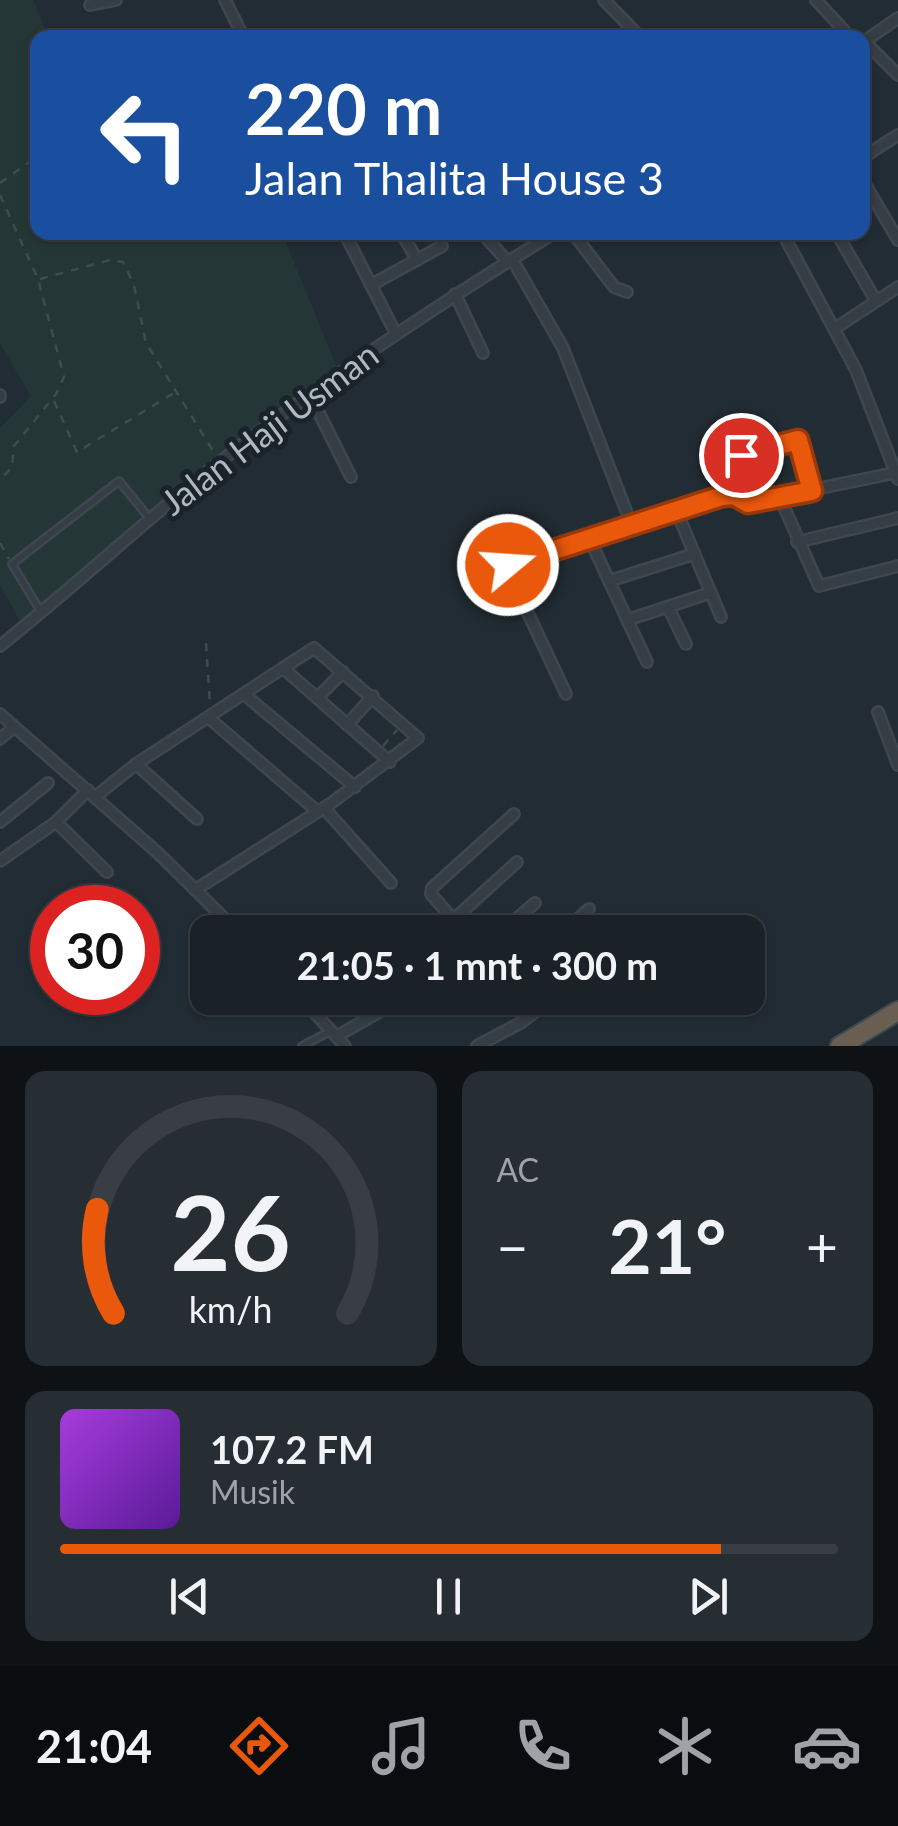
<!DOCTYPE html>
<html lang="id">
<head>
<meta charset="utf-8">
<style>
	body { margin:0; font-family:Lato,sans-serif; background:#272e33; color:#f1f3f6; height:100vh; display:flex; flex-direction:column; font-size:38px; white-space:nowrap }
	* { box-sizing:border-box; margin:0 }
	p { font-size:32px; color:#9fa3a7 }
	.icon { flex:none; width:55px; height:55px; fill:none; stroke:currentColor; stroke-width:2; stroke-linecap:round; stroke-linejoin:round }
	.map { position:relative; height:1046px; overflow:hidden }
	.panel { display:flex; flex-direction:column; gap:25px; padding:25px; background:#0e1215; flex:1 }
	.panel>* { flex:none }
	.hud { position:absolute; left:30px; top:30px; width:840px; height:210px; border-radius:20px; box-shadow:0 2px 8px #0004,0 0 0 2px #383e44; background:#1a4fa0; color:#fff; overflow:hidden }
	.speed { position:absolute; left:30px; top:885px; display:flex; gap:20px; font-size:50px; font-weight:700; text-align:center }
	.speed>* { display:grid; place-content:center; width:130px; height:130px; border-radius:50%; background:#1a2127; box-shadow:0 2px 8px #0004,0 0 0 2px #383e44; line-height:1 }
	.speed .limit { border:15px solid #d22; background:#fff; color:#111 }
	.pin { position:absolute; display:grid; place-items:center; width:85px; height:85px; color:#fff; margin:-42px; border:5px solid #fff; border-radius:50%; box-shadow:0 2px 10px #0007 }
	.me { position:absolute; width:110px; margin:-55px; rotate:72deg; stroke-linejoin:round; filter:drop-shadow(0 0 8px #0008) }
	.turn { display:flex; align-items:center; gap:35px; height:210px; padding:0 50px; font-size:45px }
	.turn .icon { width:130px; height:130px; stroke-width:2.5 }
	.turn b { display:block; font-size:70px; line-height:85px }
	.big { font-size:75px; font-weight:700; line-height:1.1 }
	.panel .card { flex:1; display:flex; flex-direction:column; justify-content:center; gap:15px; min-width:0; padding:0 35px; border-radius:20px; background:#272e33 }
	.panel .dial { align-items:center; gap:0 }
	.dial svg { height:260px; overflow:visible; fill:none; stroke:#383e44; stroke-width:7; stroke-linecap:round; text-anchor:middle }
	.dial text { fill:#f1f3f6; stroke:none }
	.song { display:flex; align-items:center; gap:30px }
	.cover { width:120px; height:120px; border-radius:15px; background:linear-gradient(135deg,hsl(280 70% 55%),hsl(270 70% 35%)) }
	.played { height:10px; border-radius:5px; background:linear-gradient(90deg,#ea580c 85%,#383e44 85%) }
	.keys { display:flex; justify-content:space-around; direction:ltr }
	.heat { display:flex; justify-content:space-between; align-items:center; font-size:55px; direction:ltr }
	.panel .tiles { flex:1; display:grid; gap:25px; grid-template-columns:1fr 1fr }
	.card:last-child { grid-column:span 2 }
	.trip { position:absolute; left:190px; top:915px; width:575px; height:100px; border-radius:20px; background:#1a2127; box-shadow:0 2px 8px #0004,0 0 0 2px #383e44; font-weight:700; line-height:100px; text-align:center }
	.menu { display:flex; height:160px; justify-content:space-around; align-items:center; background:#0a0d10; color:#9fa3a7 }
	.menu .icon { width:70px; height:70px }
	.menu .current { color:#ea580c }
	.menu b { font-size:45px; color:#f1f3f6 }
	.map>svg:first-child { display:block }
</style>
</head>
<body>
<div class="map">
<svg width="898" height="1046" viewBox="0 0 898 1046">
	<rect width="100%" height="100%" fill="#222c34"/>
	<polygon fill="#243635" points="0,0 33,0 49,37 38,38 38,232 282,233 338,370 224,455 20,622 0,585 0,428 31,396 0,344"/>
	<g fill="none" stroke-linecap="round" stroke-linejoin="round">
		<g stroke="#3e474f" stroke-width="10">
			<g id="lane">
				<polyline points="41,612 12,564 119,481 150,519"/>
				<polyline points="302,1046 329,1032"/>
			</g>
		</g>
		<g stroke="#3e474f" stroke-width="14">
			<g id="street">
				<polyline points="225,0 244,38"/>
				<polyline points="604,0 641,38"/>
				<polyline points="816,0 851,38"/>
				<polyline points="90,5 116,0"/>
				<polyline points="865,42 898,75"/>
				<polyline points="862,43 898,18"/>
				<polyline points="862,158 898,135"/>
				<polyline points="862,179 898,240"/>
				<polyline points="344,232 396,334"/>
				<polyline points="401,232 417,260"/>
				<polyline points="481,232 508,262"/>
				<polyline points="572,232 614,287 627,292"/>
				<polyline points="782,232 856,370 898,479"/>
				<polyline points="836,232 876,301"/>
				<polyline points="512,259 563,348 632,526"/>
				<polyline points="371,285 442,246"/>
				<polyline points="455,294 483,353"/>
				<polyline points="834,329 898,287"/>
				<polyline points="0,395 0,397"/>
				<polyline points="311,397 351,477"/>
				<polyline points="741,455 798,440 812,491"/>
				<polyline points="780,498 819,586 898,566"/>
				<polyline points="676,510 721,617"/>
				<polyline points="590,540 647,662"/>
				<polyline points="797,542 898,518"/>
				<polyline points="609,581 694,554"/>
				<polyline points="668,607 686,644"/>
				<polyline points="627,620 710,593"/>
				<path d="M0,646C57,600 112,551 169,503C289,403 422,314 556,232"/>
				<polyline points="566,694 510,575 511,563 721,496 734,495 748,503 894,473"/>
				<polyline points="245,695 355,787"/>
				<polyline points="317,698 343,672"/>
				<polyline points="878,712 898,765"/>
				<polyline points="0,714 158,853 238,932"/>
				<polyline points="210,719 318,812"/>
				<polyline points="347,725 373,696"/>
				<polyline points="0,739 14,727"/>
				<polyline points="136,764 197,819"/>
				<polyline points="95,797 136,764 283,668 390,762"/>
				<polyline points="324,808 391,883"/>
				<polyline points="0,822 48,783"/>
				<polyline points="56,822 107,872"/>
				<polyline points="0,861 56,822 88,790"/>
				<polyline points="195,890 330,804 418,738 314,648 283,668"/>
				<polyline points="324,920 335,932"/>
				<polyline points="453,920 517,862"/>
				<polyline points="464,932 431,894 432,888 514,814"/>
				<polyline points="501,932 535,903"/>
				<polyline points="564,932 589,909"/>
				<polyline points="301,998 345,1046"/>
				<polyline points="599,998 603,1003"/>
				<polyline points="337,1036 404,998"/>
				<polyline points="477,1046 522,1022 553,998"/>
			</g>
		</g>
		<g stroke="#3f4950" stroke-width="22">
			<polyline id="highway" points="840,1046 898,1011"/>
		</g>
		<g stroke="#3c4e4d" stroke-width="2.5" stroke-dasharray="8 8" stroke-linecap="butt">
			<polyline points="0,183 38,156"/>
			<polyline points="0,195 38,279 64,377 56,394 14,446 12,467 0,480"/>
			<polyline points="40,279 110,260 123,262 134,285 146,343 215,454"/>
			<polyline points="54,401 77,452 174,393"/>
			<polyline points="0,543 9,559"/>
			<polyline points="206,643 210,705"/>
			<polyline points="383,746 397,730"/>
		</g>
		<use href="#lane" stroke="#353e45" stroke-width="5"/>
		<use href="#street" stroke="#353e45" stroke-width="9"/>
		<use href="#highway" stroke="#6a5e53" stroke-width="18"/>
	</g>
	<g fill="none" stroke-linecap="round" stroke-linejoin="round">
		<g stroke="#983908" stroke-width="25">
			<polyline id="route" points="508,565 722,496 734,495 748,503 812,491 798,440 741,455"/>
		</g>
		<use href="#route" stroke="#ea580c" stroke-width="18"/>
	</g>
	<g text-anchor="middle" stroke-width="10" stroke-linejoin="round" paint-order="stroke">
		<g font-size="35" fill="#afb9c2" stroke="#1a232a">
			<text transform="translate(270 429) rotate(-37)" y="12">Jalan Haji Usman</text>
		</g>
	</g>
</svg>
<div class="speed"><div class="limit">30</div></div>
<div class="pin" style="left:741px;top:455px;background:#d93025"><svg class="icon" aria-label="arrive" viewBox="0 0 24 24"><path d="M6 21V4h12l-3 4 3 4H6"/></svg></div>
<svg class="me" style="left:508px;top:565px" viewBox="-20 -20 40 40"><circle r="17" fill="#ea580c" stroke="#fff" stroke-width="3"/><path d="M0-11L8 9 0 5-8 9z" fill="#fff"/></svg>
<div class="trip">21:05 · 1 mnt · 300 m</div>
<div class="hud">
<div class="turn"><svg class="icon" aria-label="left" viewBox="0 0 24 24"><path d="M17 20v-9H6M10 6l-5 5 5 5"/></svg><div><b>220 m</b>Jalan Thalita House 3</div></div>
</div>
</div>
<section class="panel">
<div class="tiles">
<div class="card dial"><svg viewBox="0 0 100 80">
<path d="M14 69A42 42 0 1 1 86 69"/>
<path d="M14 69A42 42 0 0 1 9 37" stroke="#ea580c"/>
<text x="50" y="56" font-size="32" font-weight="700">26</text>
<text x="50" y="72" font-size="11">km/h</text>
</svg></div>
<div class="card"><p>AC</p>
<div class="heat"><a>−</a><b class="big">21°</b><a>+</a></div>
</div>
<div class="card">
<div class="song"><i class="cover"></i><div><b>107.2 FM</b><p>Musik</p></div></div>
<div class="played"></div>
<div class="keys"><svg class="icon" aria-label="previous" viewBox="0 0 24 24"><path d="M18 5L8 12l10 7zM5 5v14"/></svg><svg class="icon" aria-label="pause" viewBox="0 0 24 24"><path d="M8 5v14M16 5v14"/></svg><svg class="icon" aria-label="next" viewBox="0 0 24 24"><path d="M6 5l10 7-10 7zM19 5v14"/></svg></div>
</div>
</div>
</section>
<nav class="menu">
<b>21:04</b>
<svg class="icon current" aria-label="directions" viewBox="0 0 24 24"><path d="M12 3l9 9-9 9-9-9zM9 14v-3h6M13 9l2 2-2 2"/></svg>
<svg class="icon" aria-label="music" viewBox="0 0 24 24"><path d="M9 18V5l10-2v13"/><circle cx="6" cy="18" r="3"/><circle cx="16" cy="16" r="3"/></svg>
<svg class="icon" aria-label="phone" viewBox="0 0 24 24"><path d="M5 4h4l2 5-3 2q2 4 5 5l2-3 5 2v4C11 20 4 13 5 4z"/></svg>
<svg class="icon" aria-label="climate" viewBox="0 0 24 24"><path d="M12 3v18M4 7l16 10M4 17L20 7"/></svg>
<svg class="icon" aria-label="car" viewBox="0 0 24 24"><path d="M5 17H2v-5l4-1 3-4h7l3 4 3 1v5h-3M9 17h6M6 11h13"/><circle cx="7" cy="17" r="2"/><circle cx="17" cy="17" r="2"/></svg>
</nav>
</body>
</html>
